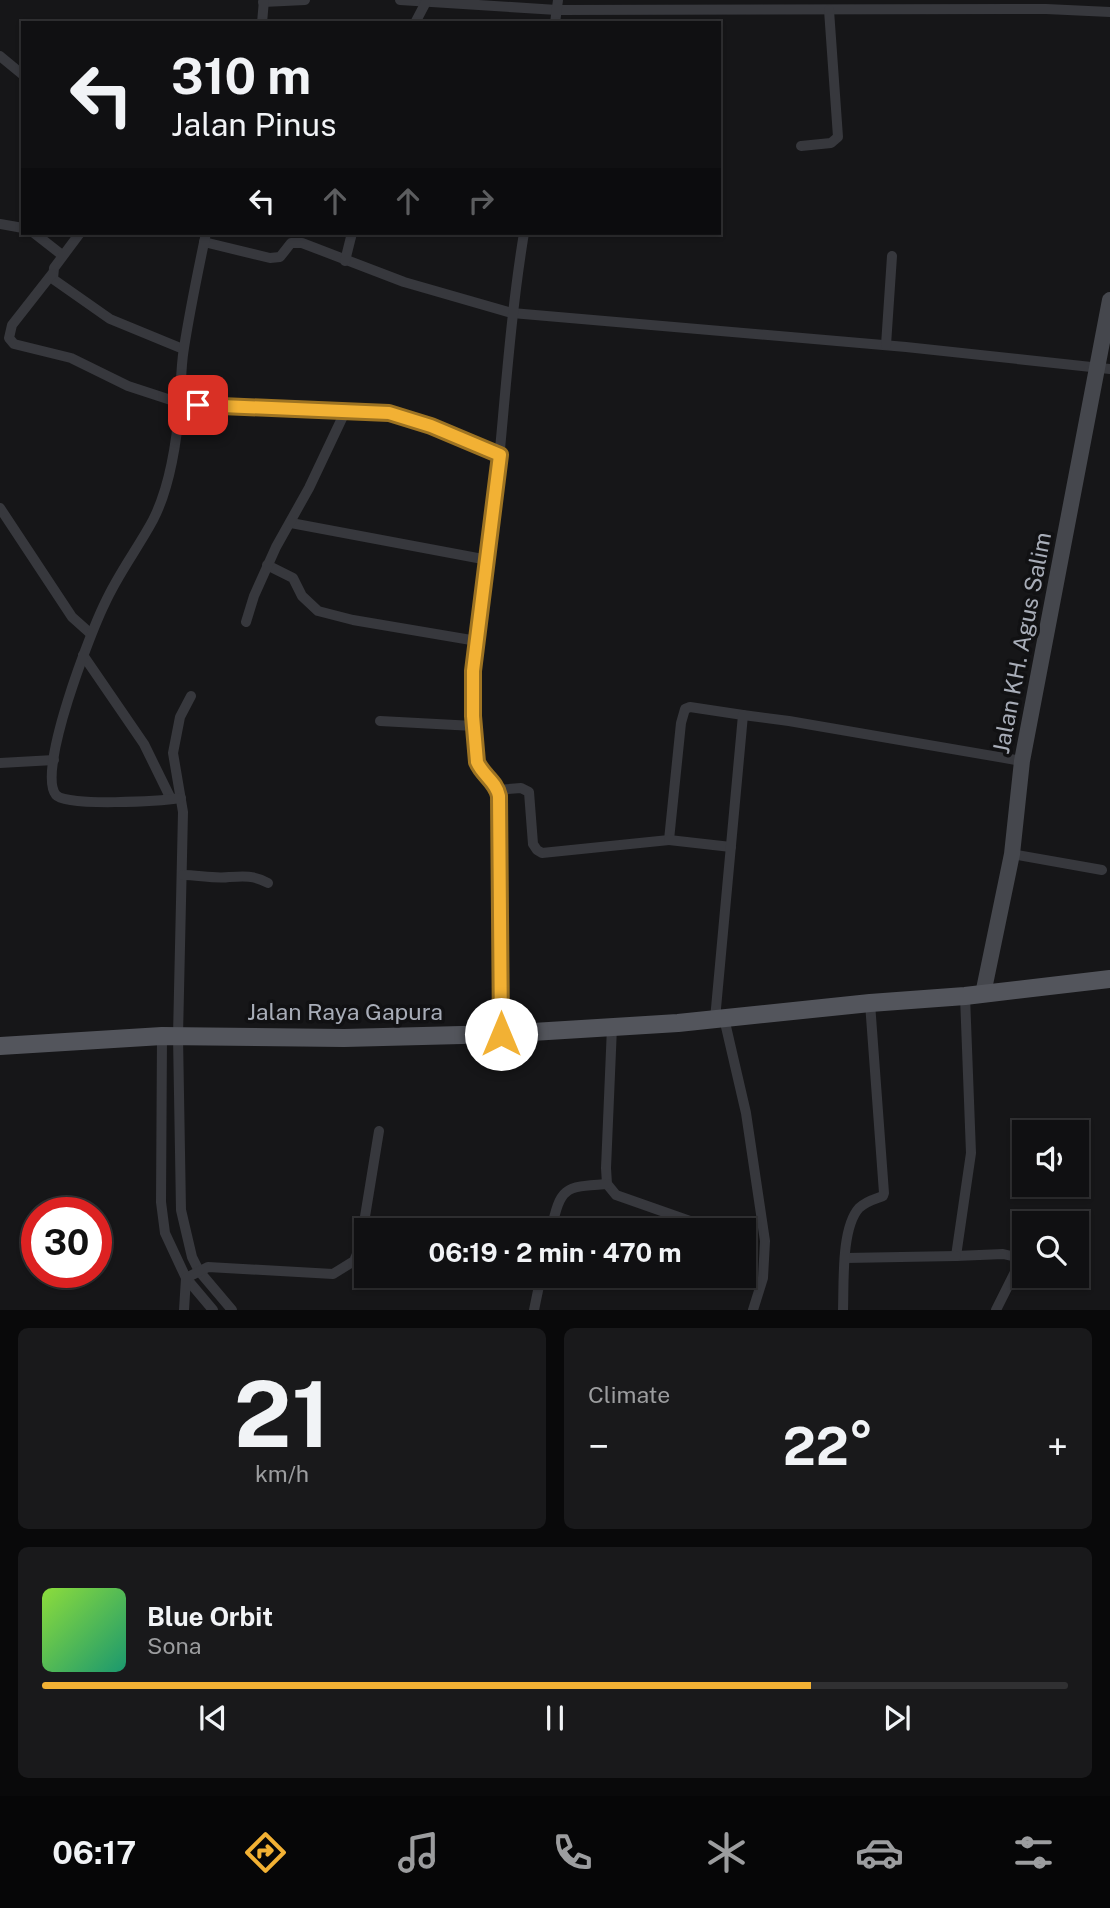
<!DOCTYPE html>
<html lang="en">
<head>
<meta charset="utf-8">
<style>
	body { margin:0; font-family:"Public Sans",sans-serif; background:#19191b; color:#f1f3f6; height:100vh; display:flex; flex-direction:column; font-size:26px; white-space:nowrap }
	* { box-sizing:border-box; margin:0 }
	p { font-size:23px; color:#9c9d9f }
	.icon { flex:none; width:38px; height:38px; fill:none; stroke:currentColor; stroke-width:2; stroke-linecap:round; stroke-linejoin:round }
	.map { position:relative; height:1310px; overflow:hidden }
	.details { display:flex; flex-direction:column; gap:18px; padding:18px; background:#09090a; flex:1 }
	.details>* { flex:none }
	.guide { position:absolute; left:21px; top:21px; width:700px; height:214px; border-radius:0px; box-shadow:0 2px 5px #0004,0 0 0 2px #303032; background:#101012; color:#f1f3f6; overflow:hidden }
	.tools { position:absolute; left:1012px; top:1120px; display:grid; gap:14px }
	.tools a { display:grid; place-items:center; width:77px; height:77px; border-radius:0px; background:#101012; box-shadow:0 2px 5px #0004,0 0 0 2px #303032; font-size:35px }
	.speed { position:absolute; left:21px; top:1197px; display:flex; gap:14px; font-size:35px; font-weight:700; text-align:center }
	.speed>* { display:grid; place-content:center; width:91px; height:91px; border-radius:50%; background:#101012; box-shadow:0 2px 5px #0004,0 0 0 2px #303032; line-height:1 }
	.speed .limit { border:10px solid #d22; background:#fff; color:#111 }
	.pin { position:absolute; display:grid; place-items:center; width:60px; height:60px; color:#fff; margin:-30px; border-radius:14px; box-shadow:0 4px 10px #0006 }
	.me { position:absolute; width:77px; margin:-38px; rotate:0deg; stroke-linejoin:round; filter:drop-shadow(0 0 5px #0008) }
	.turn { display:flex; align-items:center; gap:24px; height:147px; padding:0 35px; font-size:32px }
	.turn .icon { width:91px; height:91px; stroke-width:2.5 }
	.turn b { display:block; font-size:49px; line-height:60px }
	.lanes { display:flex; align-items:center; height:66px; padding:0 35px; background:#0003; justify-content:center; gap:35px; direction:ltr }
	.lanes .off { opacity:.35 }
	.big { font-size:52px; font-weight:700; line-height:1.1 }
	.details .tile { flex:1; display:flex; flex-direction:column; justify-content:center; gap:10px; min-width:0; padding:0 24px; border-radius:10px; background:#19191b }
	.details .dial { align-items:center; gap:0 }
	.dial b { font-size:91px; line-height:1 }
	.song { display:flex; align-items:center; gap:21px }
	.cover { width:84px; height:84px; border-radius:10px; background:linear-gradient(135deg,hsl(90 70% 55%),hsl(160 70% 35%)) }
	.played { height:7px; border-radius:4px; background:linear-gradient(90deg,#f2b134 75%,#303032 75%) }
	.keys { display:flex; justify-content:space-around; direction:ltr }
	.heat { display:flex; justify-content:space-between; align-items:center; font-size:38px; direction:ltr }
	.details .tiles { flex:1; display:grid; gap:18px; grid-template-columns:1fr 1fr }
	.tile:last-child { grid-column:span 2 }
	.trip { position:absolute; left:354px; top:1218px; width:402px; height:70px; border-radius:0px; background:#101012; box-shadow:0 2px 5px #0004,0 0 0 2px #303032; font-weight:700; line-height:70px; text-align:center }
	.tab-bar { display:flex; height:112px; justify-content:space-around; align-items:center; background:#060607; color:#9c9d9f }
	.tab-bar .icon { width:49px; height:49px }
	.tab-bar .selected { color:#f2b134 }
	.tab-bar b { font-size:32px; color:#f1f3f6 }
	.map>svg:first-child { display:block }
</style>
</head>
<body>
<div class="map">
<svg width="1110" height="1310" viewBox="0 0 1110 1310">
	<rect width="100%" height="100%" fill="#161618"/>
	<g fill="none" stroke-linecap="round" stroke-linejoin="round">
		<g stroke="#37383d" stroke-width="10">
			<polyline points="400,0 557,10 1046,9 1110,12"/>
			<polyline points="263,2 305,0"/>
			<polyline points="262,23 264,0"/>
			<polyline points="415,23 426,2"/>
			<polyline points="555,23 558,0"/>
			<polyline points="0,56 23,75"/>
			<polyline points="801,146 831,143 838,137 829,10"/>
			<polyline points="0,224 23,228"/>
			<polyline points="34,233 62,255"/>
			<polyline points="80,233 54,268 53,279 110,319 183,349"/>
			<polyline points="204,242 270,258 280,257 291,243 302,243 404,282 512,313 906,347 1110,369"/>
			<polyline points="345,261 352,233"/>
			<polyline points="52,274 12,325 9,338 14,344 71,358 128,386 180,403 236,408 389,413 431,426 500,455"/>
			<polyline points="886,345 892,256"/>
			<polyline points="0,508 72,617 91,634"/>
			<polyline points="291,523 488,560"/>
			<polyline points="267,565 293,578 302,596 318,611 353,620 477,641"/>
			<polyline points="246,622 254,596 276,547 309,488 345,412"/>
			<polyline points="83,655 144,744 171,799"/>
			<polyline points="191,696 180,717 173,753 183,812 178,1036 181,1210 192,1257 199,1271 232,1310"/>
			<polyline points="380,721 474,726"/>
			<polyline points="0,763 54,760"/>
			<polyline points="497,790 521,788 529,792 533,844 537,850 542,853 669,840 681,723 685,709 690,707 743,715"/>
			<path d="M181,798C162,801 66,807 56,795C36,772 91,631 105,603C118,574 138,548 153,520C171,485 177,440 180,401C181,383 181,365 184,348C190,309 198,271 206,233"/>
			<polyline points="669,840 731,847"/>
			<polyline points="1012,854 1102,870"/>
			<path d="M183,875C198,875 215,879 229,877C243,876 254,875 268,883"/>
			<polyline points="965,996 971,1153 956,1256 1003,1254 1016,1257 1015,1272 996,1310"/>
			<polyline points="724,1018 746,1113 765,1241 763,1278 753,1310"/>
			<polyline points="715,1019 743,715 789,721 1022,761"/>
			<polyline points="612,1027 606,1168 607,1184 616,1195 690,1221"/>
			<path d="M501,1034L499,796C496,781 483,776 477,762C466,688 481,618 490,545C503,441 507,336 524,233"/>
			<polyline points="162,1036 161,1202 165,1233 186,1278 213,1310"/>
			<path d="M551,1230C561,1187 563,1187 607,1184"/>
			<polyline points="846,1258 956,1256"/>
			<polyline points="184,1310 186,1278 208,1267 333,1274 354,1261 360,1247 379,1131"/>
			<polyline points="534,1310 541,1276"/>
			<path d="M843,1310C844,1283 841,1228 859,1208C866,1201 875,1199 883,1196L884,1193L870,1003"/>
		</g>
		<polyline stroke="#45474d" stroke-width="16" points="983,994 1012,854 1022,761 1110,300"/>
		<polyline stroke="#53555c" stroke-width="18" points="0,1046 162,1036 344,1038 501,1034 678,1023 870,1003 965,996 1110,979"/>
	</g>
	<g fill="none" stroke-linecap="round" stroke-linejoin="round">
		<g stroke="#9d7322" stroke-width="18">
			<path id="route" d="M198,405L389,413L431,426L500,455L473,671V716L477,762C483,776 496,781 499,796L501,1034"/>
		</g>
		<use href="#route" stroke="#f2b134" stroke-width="12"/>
	</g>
	<g text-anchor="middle" stroke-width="7" stroke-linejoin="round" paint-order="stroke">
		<g font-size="23" fill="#a8adb8" stroke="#111113">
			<text transform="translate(1022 643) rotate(-79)" y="8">Jalan KH. Agus Salim</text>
			<text x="345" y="1020">Jalan Raya Gapura</text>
		</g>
	</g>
</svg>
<div class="tools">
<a><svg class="icon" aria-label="sound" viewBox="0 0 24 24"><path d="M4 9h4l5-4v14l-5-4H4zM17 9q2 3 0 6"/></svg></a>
<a><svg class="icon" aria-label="search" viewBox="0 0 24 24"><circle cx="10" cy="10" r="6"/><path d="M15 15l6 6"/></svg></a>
</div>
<div class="speed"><div class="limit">30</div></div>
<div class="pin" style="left:198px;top:405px;background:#d93025"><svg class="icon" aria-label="arrive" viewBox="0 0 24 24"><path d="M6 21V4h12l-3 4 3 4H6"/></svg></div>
<svg class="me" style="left:501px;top:1034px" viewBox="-20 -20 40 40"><circle r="19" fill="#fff"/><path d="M0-13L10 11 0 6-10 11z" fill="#f2b134"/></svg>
<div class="trip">06:19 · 2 min · 470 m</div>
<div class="guide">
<div class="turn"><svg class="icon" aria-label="left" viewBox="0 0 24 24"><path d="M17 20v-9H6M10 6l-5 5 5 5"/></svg><div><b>310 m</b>Jalan Pinus</div></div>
<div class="lanes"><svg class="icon" aria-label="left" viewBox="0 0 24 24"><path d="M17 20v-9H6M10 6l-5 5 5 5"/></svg><svg class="icon off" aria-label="ahead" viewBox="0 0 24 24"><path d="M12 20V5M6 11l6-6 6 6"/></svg><svg class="icon off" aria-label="ahead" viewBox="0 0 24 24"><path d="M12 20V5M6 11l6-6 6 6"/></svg><svg class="icon off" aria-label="right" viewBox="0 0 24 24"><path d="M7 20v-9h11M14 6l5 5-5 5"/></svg></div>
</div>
</div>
<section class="details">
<div class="tiles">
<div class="tile dial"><b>21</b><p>km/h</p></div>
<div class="tile"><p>Climate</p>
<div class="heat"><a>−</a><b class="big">22°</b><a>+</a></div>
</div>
<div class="tile">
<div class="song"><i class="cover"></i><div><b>Blue Orbit</b><p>Sona</p></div></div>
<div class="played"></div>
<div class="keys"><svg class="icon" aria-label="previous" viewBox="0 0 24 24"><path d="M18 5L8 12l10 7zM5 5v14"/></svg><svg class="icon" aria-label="pause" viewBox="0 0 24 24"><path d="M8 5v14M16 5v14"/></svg><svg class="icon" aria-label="next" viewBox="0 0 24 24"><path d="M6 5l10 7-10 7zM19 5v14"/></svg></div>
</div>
</div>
</section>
<nav class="tab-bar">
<b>06:17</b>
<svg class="icon selected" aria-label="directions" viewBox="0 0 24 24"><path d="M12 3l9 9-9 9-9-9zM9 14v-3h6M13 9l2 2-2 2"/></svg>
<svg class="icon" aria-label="music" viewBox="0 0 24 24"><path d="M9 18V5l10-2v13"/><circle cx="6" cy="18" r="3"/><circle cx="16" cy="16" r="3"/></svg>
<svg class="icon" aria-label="phone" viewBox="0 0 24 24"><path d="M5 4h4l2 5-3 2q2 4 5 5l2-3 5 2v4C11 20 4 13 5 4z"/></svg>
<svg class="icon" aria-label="climate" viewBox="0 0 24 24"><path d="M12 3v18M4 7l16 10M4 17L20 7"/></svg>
<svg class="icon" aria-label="car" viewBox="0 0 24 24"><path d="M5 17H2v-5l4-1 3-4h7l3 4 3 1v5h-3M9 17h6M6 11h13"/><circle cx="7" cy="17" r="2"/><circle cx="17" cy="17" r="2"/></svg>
<svg class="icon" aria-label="filters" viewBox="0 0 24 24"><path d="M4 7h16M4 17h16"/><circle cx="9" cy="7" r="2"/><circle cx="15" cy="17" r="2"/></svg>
</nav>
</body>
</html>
